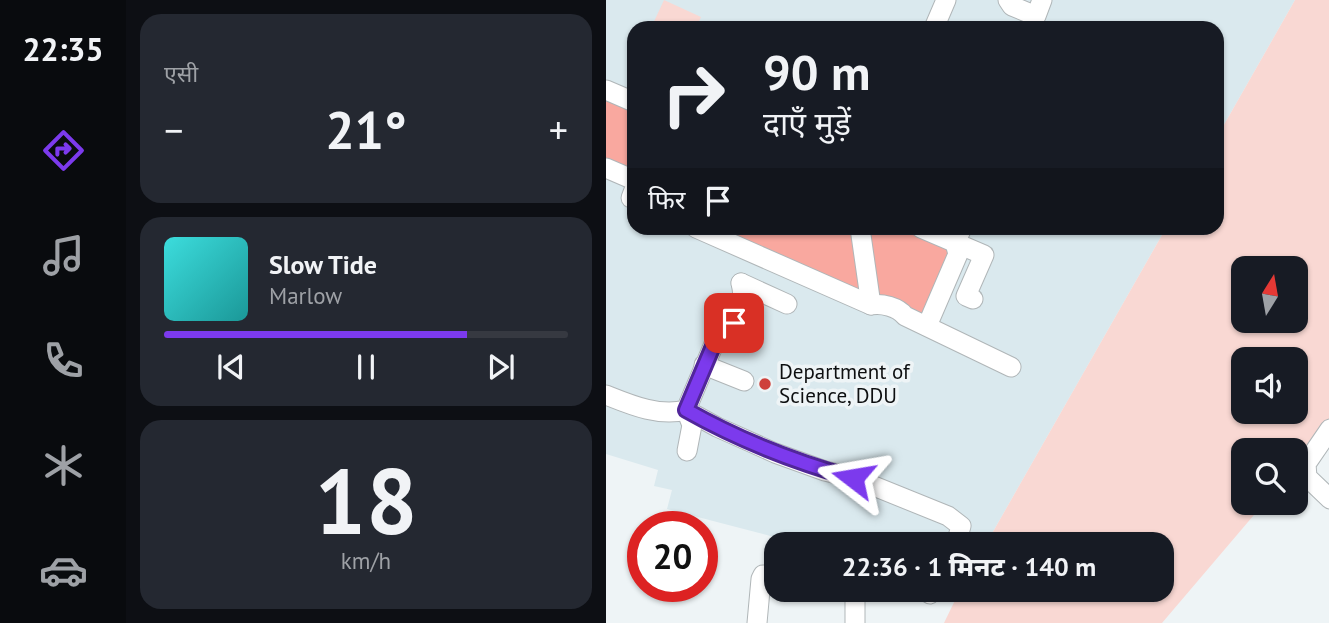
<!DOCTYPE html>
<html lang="hi">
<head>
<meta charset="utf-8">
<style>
	body { margin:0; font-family:"PT Sans","Noto Sans Devanagari",sans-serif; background:#242831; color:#f1f3f6; height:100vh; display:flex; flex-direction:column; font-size:26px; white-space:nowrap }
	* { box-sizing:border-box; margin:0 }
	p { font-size:23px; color:#9ea1a6 }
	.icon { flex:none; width:38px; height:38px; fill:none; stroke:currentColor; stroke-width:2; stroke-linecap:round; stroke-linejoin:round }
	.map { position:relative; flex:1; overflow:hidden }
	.details { display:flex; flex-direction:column; gap:14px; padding:14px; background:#0d0f14; width:480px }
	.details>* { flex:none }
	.top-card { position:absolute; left:21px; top:21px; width:597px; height:214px; border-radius:21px; box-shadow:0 2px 5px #0004; background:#171b24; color:#f1f3f6; overflow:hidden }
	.needle { width:46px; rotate:11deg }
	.fabs { position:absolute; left:625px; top:256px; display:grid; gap:14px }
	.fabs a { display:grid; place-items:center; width:77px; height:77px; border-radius:14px; background:#171b24; box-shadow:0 2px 5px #0004; font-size:35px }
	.speed { position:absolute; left:21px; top:511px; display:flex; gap:14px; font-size:35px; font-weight:700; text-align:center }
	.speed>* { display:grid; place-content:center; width:91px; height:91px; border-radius:50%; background:#171b24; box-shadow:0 2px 5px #0004; line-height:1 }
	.speed .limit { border:10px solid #d22; background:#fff; color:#111 }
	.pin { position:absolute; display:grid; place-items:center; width:60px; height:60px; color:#fff; margin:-30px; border-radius:14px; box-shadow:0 4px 10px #0006 }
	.me { position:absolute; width:77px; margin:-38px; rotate:284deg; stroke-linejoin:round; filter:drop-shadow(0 0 5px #0008) }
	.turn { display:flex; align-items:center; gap:24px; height:147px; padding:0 21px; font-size:32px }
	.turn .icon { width:91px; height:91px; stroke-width:2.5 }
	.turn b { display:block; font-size:49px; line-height:60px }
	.then { display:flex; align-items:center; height:66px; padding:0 21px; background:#0003; gap:14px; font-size:26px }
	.big { font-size:52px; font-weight:800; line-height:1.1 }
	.details .tile { flex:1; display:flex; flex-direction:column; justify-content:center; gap:10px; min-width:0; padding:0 24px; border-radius:21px; background:#242831 }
	.details .dial { align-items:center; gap:0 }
	.dial b { font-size:91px; line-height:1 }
	.song { display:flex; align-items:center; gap:21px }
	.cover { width:84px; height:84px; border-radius:10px; background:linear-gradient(135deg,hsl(180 70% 55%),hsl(180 70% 35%)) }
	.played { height:7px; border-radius:4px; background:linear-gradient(90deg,#7c3aed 75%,#363941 75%) }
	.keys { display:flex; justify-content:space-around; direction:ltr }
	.heat { display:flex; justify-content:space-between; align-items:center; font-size:38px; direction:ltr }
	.trip { position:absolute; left:158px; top:532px; width:410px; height:70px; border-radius:21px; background:#171b24; box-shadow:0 2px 5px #0004; font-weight:800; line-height:70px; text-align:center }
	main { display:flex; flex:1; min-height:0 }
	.tabs { display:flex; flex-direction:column; width:126px; justify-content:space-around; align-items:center; background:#090b0e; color:#9ea1a6 }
	.tabs .icon { width:49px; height:49px }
	.tabs .current { color:#7c3aed }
	.tabs b { font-size:32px; color:#f1f3f6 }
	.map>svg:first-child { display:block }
</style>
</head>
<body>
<main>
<nav class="tabs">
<b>22:35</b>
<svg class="icon current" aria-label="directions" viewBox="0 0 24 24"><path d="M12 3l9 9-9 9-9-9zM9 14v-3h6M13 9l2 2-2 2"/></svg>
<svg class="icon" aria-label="music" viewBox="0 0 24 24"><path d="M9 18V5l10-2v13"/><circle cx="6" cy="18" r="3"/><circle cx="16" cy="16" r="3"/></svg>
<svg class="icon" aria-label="phone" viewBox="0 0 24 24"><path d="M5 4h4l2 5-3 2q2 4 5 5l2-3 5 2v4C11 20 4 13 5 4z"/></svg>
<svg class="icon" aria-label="climate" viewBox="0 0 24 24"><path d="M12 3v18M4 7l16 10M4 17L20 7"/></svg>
<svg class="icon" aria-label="car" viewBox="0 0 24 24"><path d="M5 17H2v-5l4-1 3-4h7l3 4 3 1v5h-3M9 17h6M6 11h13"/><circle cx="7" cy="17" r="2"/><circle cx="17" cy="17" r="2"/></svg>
</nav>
<section class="details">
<div class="tile"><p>एसी</p>
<div class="heat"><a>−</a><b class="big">21°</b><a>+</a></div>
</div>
<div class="tile">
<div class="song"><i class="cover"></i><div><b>Slow Tide</b><p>Marlow</p></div></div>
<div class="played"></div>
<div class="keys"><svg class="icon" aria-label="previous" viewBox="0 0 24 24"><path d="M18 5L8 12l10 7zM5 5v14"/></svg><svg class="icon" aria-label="pause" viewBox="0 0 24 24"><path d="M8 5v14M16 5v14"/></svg><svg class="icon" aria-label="next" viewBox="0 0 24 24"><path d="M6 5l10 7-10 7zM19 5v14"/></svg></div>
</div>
<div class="tile dial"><b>18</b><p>km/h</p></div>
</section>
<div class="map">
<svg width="724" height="623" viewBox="0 0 724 623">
	<rect width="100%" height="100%" fill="#eef4f6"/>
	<polygon fill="#dae9ee" points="0,0 689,0 611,137 611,28 28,28 28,228 560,228 380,544 195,544 61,509 66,490 48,486 52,470 0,454"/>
	<g fill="#f9d8d3" fill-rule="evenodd">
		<polygon points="58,0 95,17 90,28 45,28"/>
		<path d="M689,0H723V427L690,467V450H637V502H659L556,623H338L354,590H555V544H380L560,228H611V137ZM637,268H690V320H637ZM637,359H690V411H637Z"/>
	</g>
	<g fill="#f9a89f">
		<polygon points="0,95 28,108 28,176 0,161"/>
		<polygon points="98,228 252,228 255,292"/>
		<polygon points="258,228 303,228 340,244 346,251 319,313 314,314 272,295"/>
	</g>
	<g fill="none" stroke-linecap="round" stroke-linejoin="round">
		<g stroke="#b0b6b8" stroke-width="21">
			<g id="minor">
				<polyline points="402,0 406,6 430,16 436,0"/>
				<polyline points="328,28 340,0"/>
				<polyline points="0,90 28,102"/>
				<polyline points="0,168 28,180"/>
				<polyline points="28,190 25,198 28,199"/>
				<path d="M90,228L265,305C276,303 292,307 299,316L405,367"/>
				<polyline points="254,228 265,305"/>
				<polyline points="315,228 378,255 360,296 367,299"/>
				<polyline points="135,283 181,304"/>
				<polyline points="321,326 352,254 349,243 356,228"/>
				<path d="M120,327C136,317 139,299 135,283"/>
				<polyline points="98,365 138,381"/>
				<path d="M0,395C25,405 53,417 80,410L122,311"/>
				<polyline points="80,410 111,427 169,453 219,471 248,478 342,516 355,526 350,544"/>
				<polyline points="80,410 86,425 81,451"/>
				<polyline points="724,429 700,464 701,477 724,499"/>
				<polyline points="324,594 327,590"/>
				<polyline points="151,623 155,579 157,575 170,575"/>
				<polyline points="249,623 249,590"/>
			</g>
		</g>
		<use href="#minor" stroke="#fff" stroke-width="19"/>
	</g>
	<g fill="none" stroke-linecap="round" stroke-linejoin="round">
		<g stroke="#51269a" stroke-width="18">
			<path id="route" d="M128,323L113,332L80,410C133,440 189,462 247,478"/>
		</g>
		<use href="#route" stroke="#7c3aed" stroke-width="12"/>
	</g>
	<circle fill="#ce403b" stroke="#eef4f6" stroke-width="2.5" cx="159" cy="384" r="7"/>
	<g text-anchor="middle" stroke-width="7" stroke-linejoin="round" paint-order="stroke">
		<g font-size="21" fill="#0d0f10" stroke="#eef4f6" text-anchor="start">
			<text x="173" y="379">Department of<tspan x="173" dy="24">Science, DDU</tspan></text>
		</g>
	</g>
</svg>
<div class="fabs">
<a><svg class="needle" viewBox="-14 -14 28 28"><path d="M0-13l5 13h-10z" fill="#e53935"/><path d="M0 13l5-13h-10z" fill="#9ea1a6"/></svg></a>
<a><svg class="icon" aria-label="sound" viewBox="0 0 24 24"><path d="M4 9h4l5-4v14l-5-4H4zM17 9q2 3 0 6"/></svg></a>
<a><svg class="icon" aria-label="search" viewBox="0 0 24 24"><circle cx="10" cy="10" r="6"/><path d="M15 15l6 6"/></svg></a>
</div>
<div class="speed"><div class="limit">20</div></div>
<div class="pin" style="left:128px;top:323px;background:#d93025"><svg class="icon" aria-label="arrive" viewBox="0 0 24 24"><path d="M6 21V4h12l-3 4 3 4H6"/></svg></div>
<svg class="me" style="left:247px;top:478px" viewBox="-20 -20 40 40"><path d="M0-17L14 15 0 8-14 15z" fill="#7c3aed" stroke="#fff" stroke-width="4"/></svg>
<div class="trip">22:36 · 1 मिनट · 140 m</div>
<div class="top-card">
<div class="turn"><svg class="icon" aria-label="right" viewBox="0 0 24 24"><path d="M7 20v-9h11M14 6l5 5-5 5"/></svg><div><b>90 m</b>दाएँ मुड़ें</div></div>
<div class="then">फिर<svg class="icon" aria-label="arrive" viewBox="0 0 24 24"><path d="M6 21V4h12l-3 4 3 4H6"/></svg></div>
</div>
</div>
</main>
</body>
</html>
